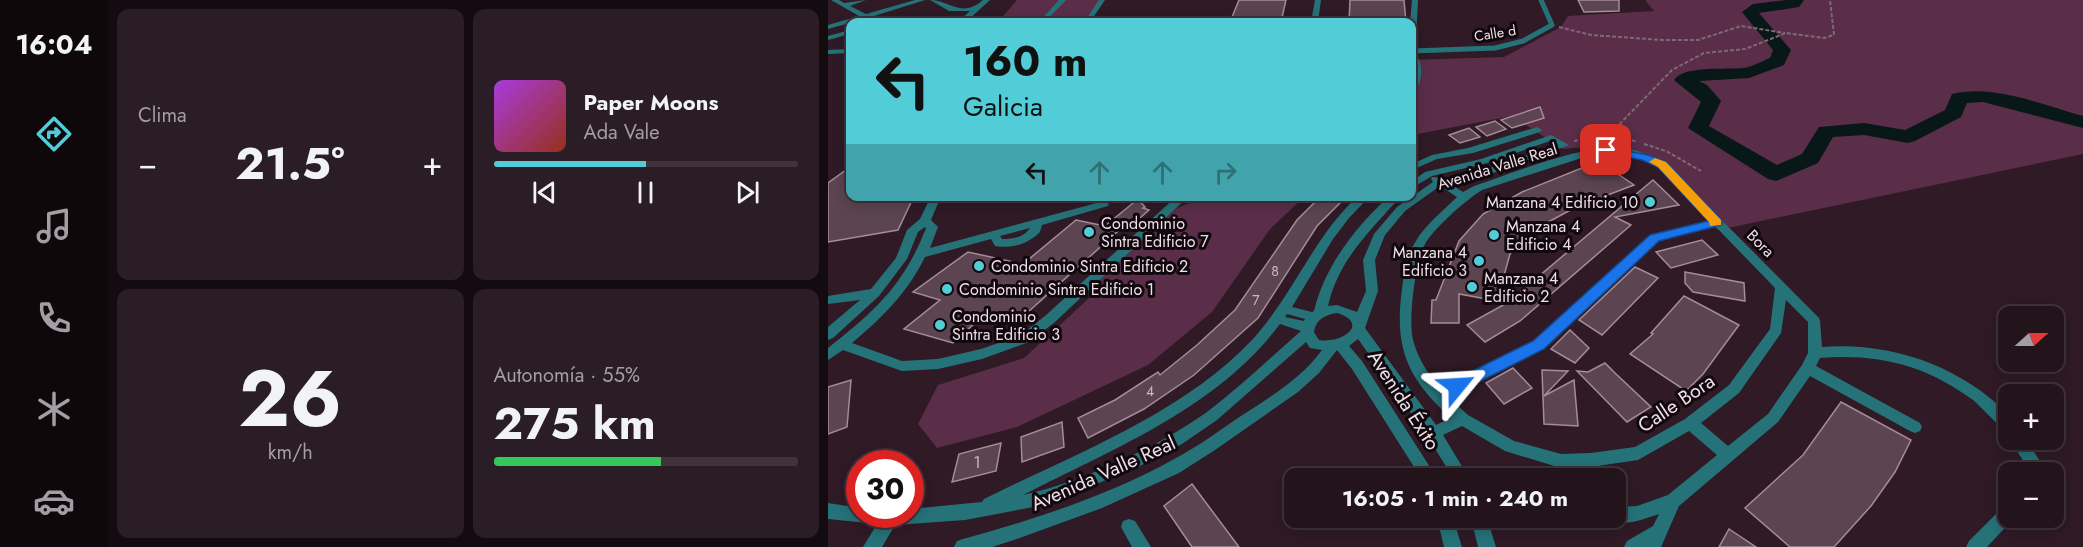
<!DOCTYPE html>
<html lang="es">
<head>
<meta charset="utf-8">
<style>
	body { margin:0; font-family:Jost,sans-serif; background:#2b1d25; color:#f1f3f6; height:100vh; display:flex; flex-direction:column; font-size:22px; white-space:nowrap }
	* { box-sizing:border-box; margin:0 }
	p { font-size:20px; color:#a39ea3 }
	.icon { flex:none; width:33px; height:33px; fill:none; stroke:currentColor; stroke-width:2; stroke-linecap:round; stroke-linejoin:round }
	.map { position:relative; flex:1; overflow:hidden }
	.drawer { display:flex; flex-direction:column; gap:9px; padding:9px; background:#130b0f; width:720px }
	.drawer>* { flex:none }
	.banner { position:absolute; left:18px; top:18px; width:570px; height:183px; border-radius:12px; box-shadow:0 3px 15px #0003,0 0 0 2px #40333b; background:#52ccd6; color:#111; overflow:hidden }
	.needle { width:39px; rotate:69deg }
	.controls { position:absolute; left:1170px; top:306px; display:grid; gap:12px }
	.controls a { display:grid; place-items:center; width:66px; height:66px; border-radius:12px; background:#23141c; box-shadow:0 3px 15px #0003,0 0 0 2px #40333b; font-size:30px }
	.speed { position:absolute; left:18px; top:450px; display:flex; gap:12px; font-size:30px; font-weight:700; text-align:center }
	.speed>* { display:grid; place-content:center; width:78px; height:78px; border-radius:50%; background:#23141c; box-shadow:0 3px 15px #0003,0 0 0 2px #40333b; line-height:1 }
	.speed .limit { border:9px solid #d22; background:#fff; color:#111 }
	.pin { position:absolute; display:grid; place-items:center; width:51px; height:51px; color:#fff; margin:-26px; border-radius:12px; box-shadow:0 3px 9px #0006 }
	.me { position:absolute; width:66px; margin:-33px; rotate:63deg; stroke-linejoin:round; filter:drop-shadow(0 0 4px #0008) }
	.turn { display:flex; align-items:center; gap:21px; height:126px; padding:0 18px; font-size:27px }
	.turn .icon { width:78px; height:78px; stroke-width:2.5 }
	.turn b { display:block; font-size:42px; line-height:51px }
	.lanes { display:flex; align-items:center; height:57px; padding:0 18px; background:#0003; justify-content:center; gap:30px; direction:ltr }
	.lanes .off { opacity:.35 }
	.big { font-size:45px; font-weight:700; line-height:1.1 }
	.drawer .card { flex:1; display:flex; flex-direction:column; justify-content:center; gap:9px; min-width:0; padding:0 21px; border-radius:12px; background:#2b1d25 }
	.drawer .dial { align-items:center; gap:0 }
	.dial b { font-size:78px; line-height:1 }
	.song { display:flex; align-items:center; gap:18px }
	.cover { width:72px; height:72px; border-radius:9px; background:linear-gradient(135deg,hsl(280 70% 55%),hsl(10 70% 35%)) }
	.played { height:6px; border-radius:3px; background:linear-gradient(90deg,#52ccd6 50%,#40333b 50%) }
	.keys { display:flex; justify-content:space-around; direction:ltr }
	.heat { display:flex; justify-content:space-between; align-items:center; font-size:33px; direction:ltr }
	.charge { height:9px; border-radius:4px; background:linear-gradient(90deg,#34c759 55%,#40333b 0) }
	.drawer .tiles { flex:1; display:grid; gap:9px; grid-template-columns:repeat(2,1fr) }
	.trip { position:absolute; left:456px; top:468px; width:342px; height:60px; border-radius:12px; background:#23141c; box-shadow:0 3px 15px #0003,0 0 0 2px #40333b; font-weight:700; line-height:60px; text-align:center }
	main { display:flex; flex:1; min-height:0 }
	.tab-bar { display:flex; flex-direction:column; width:108px; justify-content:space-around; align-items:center; background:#0e080b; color:#a39ea3 }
	.tab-bar .icon { width:42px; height:42px }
	.tab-bar .active { color:#52ccd6 }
	.tab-bar b { font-size:27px; color:#f1f3f6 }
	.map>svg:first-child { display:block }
</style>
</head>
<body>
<main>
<nav class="tab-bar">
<b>16:04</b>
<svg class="icon active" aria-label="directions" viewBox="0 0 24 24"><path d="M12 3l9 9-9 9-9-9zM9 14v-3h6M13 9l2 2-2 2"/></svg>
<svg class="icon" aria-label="music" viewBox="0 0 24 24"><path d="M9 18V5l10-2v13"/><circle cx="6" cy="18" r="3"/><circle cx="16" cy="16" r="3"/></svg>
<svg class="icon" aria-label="phone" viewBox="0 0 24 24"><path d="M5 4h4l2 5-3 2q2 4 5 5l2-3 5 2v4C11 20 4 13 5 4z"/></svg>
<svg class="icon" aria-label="climate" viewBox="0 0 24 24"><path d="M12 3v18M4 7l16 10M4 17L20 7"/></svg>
<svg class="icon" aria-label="car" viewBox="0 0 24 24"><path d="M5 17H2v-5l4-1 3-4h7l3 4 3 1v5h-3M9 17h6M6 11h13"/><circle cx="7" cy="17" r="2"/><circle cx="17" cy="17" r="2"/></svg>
</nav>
<section class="drawer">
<div class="tiles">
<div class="card"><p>Clima</p>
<div class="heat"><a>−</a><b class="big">21.5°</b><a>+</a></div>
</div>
<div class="card">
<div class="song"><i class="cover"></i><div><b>Paper Moons</b><p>Ada Vale</p></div></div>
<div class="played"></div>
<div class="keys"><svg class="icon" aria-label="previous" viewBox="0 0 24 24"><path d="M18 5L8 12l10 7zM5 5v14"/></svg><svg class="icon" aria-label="pause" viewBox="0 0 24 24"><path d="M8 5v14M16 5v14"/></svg><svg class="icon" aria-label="next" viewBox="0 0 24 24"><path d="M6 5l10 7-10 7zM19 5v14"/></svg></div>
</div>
<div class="card dial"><b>26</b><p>km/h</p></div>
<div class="card"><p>Autonomía · 55%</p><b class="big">275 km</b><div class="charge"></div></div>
</div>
</section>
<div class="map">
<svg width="1255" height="547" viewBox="0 0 1255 547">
	<rect width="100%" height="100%" fill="#2f1a26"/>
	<g fill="#5a2e49">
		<polygon points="189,0 273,0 255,22 170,22"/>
		<polygon points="817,0 1255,0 1255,154 890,230 821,159 770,146 735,149 684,116 584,135 584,60 676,57 733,27 740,16 826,11"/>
		<polygon points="376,197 476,197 442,229 384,312 320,365 189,427 109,448 90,424 110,385 196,358 270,290 271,276 349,208"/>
	</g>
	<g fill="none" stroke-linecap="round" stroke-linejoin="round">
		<path fill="#081718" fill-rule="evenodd" d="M959,0H976L971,7L931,13L963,50L956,65L921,78L871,81L879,85L893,101L881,126L949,165L974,154L991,127L1036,123L1077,130L1117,110L1124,94C1166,84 1214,105 1255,116V128L1155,102L1139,103L1133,117L1087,141L1080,143L1036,135L1005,137L990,163L948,181L940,179L860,128L873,102L846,80C856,65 898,70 915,68C924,67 934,61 942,58L945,50L914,12L925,4Z"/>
	</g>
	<g fill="#5c4451" stroke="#a68b99" stroke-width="1.5">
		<polygon points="411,0 458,0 453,22 402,22"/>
		<polygon points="522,0 576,0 578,22 521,22"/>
		<polygon points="750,0 791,0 791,11 756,12"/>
		<polygon points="712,107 716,118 684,128 673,120"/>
		<polygon points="667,121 678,129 659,136 648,127"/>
		<polygon points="641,128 652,137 632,143 621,135"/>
		<polygon points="771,161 806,185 748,207 698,234 682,254 669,301 631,294 631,323 603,323 604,300 608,300 631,241 655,214 694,192"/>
		<polygon points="22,167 22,196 86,196 70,230 0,242 0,183"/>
		<polygon points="825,180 851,205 787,217 803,225 692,321 657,342 639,325 679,303"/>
		<polygon points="493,196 519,196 489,226 430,318 366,375 316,409 260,438 250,418 287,400 330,372 332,375 369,345 407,310 469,220"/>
		<polygon points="310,199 317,207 315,208 321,210 304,225 298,224 189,322 158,313 125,343 76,329 112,300 85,292 140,252 195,264 248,220 277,226"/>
		<polygon points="874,240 890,255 843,268 828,252"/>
		<polygon points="807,267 830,278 774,335 751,320"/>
		<polygon points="857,272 916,283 917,301 865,292 857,283"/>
		<polygon points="856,296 911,325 875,374 858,391 802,354 825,334 823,333"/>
		<polygon points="742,330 761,348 747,363 723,349"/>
		<polygon points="777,363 788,374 823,407 799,422 749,371 760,372"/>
		<polygon points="685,368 704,388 676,404 658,383"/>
		<polygon points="714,370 740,371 716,396 746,380 750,426 716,424"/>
		<polygon points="23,380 19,427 0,434 0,387"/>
		<polygon points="1013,402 1083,440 1067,472 1043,506 1006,547 962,547 917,508 975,455"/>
		<polygon points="234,422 236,447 194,462 193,437"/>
		<polygon points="173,443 168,471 124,482 131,454"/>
		<polygon points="364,484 411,547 364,547 336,506"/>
		<polygon points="901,529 928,547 891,547"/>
	</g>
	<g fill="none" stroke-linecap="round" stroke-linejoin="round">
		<g stroke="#7c6a74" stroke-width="2" stroke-dasharray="4 2" stroke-linecap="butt">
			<polyline points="731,27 763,35 834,40 870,40 913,26 957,33"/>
			<polyline points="783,133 844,70 876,53 917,49 958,33 996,38 1006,35 1002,0"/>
			<polyline points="746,141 783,133 809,142"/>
			<polyline points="816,144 838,151 873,171"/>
		</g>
		<polyline stroke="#257379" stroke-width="5" points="584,51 667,48 695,41 724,25 713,0"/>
		<g fill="#257379" fill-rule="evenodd">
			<polygon points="3,0 11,0 16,3 38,0 22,6 38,14 87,0 97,0 43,17 51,22 44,22 36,19 0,29 0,25 31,16"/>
			<path d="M102,0C122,0 133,19 155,0H162L138,22H130L142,11H121Z"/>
			<polygon points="231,0 238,0 217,22 211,22"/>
			<polygon points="271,0 277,0 262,22 256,22"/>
			<polygon points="487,0 493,0 490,22 483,22"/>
			<polygon points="584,0 590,0 588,40 584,42 584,22 582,22"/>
			<polygon points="22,30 22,34 0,40 0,36"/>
			<polygon points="22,49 22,53 0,54 0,50"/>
			<path d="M584,51C594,58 595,73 591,84L587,86L584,85L587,72L584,62Z"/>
			<polygon points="709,127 714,130 712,132 645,153 609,159 584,170 584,164 604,155 640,148"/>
			<path d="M723,135L741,145L668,172L621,183L635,192L646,186C688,172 751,145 794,148C809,149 824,157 837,163L991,318L992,321L994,347C1063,342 1130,365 1180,414V429C1168,426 1156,409 1145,400C1098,365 1049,353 992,358L988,366L1092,423L1094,427L1092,431L1087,433L1082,431L982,376L950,422L851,506L833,547H796L799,541L825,526L831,514C815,519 798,527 782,520L781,518H788V507L809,506L840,495L889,455L861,431L810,460L763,467L733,468L677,451L634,426L615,435L641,478H625L600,437L530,339L521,346L534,361L609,478H593L524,369L509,350L491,373L470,392L387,450L351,473L274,508L189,539L164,547H126L129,541L135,539C208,519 282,495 348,458C371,446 392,430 413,416C442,397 473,379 494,350L482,348L478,342L389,420L354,444L308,468L216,505L137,520L67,525L54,547H35L49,524L0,519V503L32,508V514H82V509L154,502L156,499C248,453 353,415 425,339C465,295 486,236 530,196H542L521,218L505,239L464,307L484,312L486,311C497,265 528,227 561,196H573C543,230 510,260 500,306L509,305L529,312L538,291L535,260L546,234L569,207L605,182L603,179L604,177L614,178L661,168L728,145L722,141L659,163L604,176L584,188V181L597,172L653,159ZM795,154L814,159L831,167L882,220L823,235L706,341L611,388C600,373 590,359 585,340C580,319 587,263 597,244C605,229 639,199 654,190L763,155ZM612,186L629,197C616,210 596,226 588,241C579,255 576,272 574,289C566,348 579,378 623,418L608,425L537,328L550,291L547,260L557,235L577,211ZM887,226L947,288L942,329L901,385L857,419L807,447L763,453L733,454L686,441L640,415L620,397L716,349L831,241ZM958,300L980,322V353L974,365L940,414L900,446L873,423L911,393L953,333ZM509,313C542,323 515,344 491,340L486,332C488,319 497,315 509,313ZM459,314L477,319L476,321L457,317ZM452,324L473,331C442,358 412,387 379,412C330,447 254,482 195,495C286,448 388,409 452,324Z"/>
			<path d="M103,196H113L103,220L110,227L102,248L276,201L281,204L280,206L214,225L212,232C200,244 184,249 167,246L163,239L97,257C80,292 54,318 24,343L74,361L110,359L153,349L191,336L217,316L349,196H361L227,322L201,342L154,359L110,369L74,371L15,350L0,360V348C47,311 76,285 98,228L97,227L90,232L79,259L51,296L5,338L0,340V327L32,300L0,304V296L43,289L68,258L79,230L92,219ZM202,228C196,237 186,239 174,239L172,236Z"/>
			<polygon points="230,196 240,196 238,202 234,203 229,200"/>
			<polygon points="1182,440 1198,440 1212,461 1210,472 1194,472 1196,462"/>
			<polygon points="1180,505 1180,518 1186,518 1159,547 1138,547 1141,541 1174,508"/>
			<polygon points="609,518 625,518 634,547 616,547"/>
			<polygon points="643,518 659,518 668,547 650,547"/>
			<polygon points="750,518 771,518 769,524 763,526 752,524"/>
			<polygon points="301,519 307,521 323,547 304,547 293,527 295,521"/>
		</g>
	</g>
	<polygon fill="#1a73e8" stroke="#114b97" stroke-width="1.5" points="778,147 820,155 838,162 895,222 893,225 831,241 716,349 635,390 624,390 621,386 624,381 705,341 822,235 880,221 830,167 814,160 774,152 772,150"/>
	<polygon fill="#f59e0b" points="827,158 838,162 893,220 893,225 882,226 881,222 830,167 821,162"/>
	<g fill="#52ccd6" stroke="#11080d" stroke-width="2">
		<circle cx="822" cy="202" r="6"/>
		<circle cx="261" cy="232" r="6"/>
		<circle cx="666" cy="235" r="6"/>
		<circle cx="651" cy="261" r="6"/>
		<circle cx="151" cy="266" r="6"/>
		<circle cx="644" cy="287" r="6"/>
		<circle cx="119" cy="289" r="6"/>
		<circle cx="112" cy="325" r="6"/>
	</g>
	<g text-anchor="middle" stroke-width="6" stroke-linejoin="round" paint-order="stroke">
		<g font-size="14" fill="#eedfe7" stroke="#11080d">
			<text transform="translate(667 33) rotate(-9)" y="5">Calle d</text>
		</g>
		<g font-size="14" fill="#cab8c2">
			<text x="447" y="276">8</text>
			<text x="428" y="305">7</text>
			<text x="322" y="396">4</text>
		</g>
		<g font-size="16" fill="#eedfe7" stroke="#11080d">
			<text transform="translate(669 166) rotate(-17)" y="6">Avenida Valle Real</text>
			<text transform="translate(933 243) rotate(45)" y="6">Bora</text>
		</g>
		<g font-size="16" fill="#eedfe7" stroke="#11080d" text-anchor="start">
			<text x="810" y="208" text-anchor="end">Manzana 4 Edificio 10</text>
			<text x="273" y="229">Condominio<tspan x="273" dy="18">Sintra Edificio 7</tspan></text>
			<text x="678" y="232">Manzana 4<tspan x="678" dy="18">Edificio 4</tspan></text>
			<text x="639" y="258" text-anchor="end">Manzana 4<tspan x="639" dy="18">Edificio 3</tspan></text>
			<text x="163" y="272">Condominio Sintra Edificio 2</text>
			<text x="656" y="284">Manzana 4<tspan x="656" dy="18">Edificio 2</tspan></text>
			<text x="131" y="295">Condominio Sintra Edificio 1</text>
			<text x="124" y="322">Condominio<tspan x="124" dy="18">Sintra Edificio 3</tspan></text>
		</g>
		<g font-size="16" fill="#cab8c2">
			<text x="149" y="468">1</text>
		</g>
		<g font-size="20" fill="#eedfe7" stroke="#11080d">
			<text transform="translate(576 400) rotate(57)" y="7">Avenida Éxito</text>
			<text transform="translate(848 403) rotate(-34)" y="7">Calle Bora</text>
			<text transform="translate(275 473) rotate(-24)" y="7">Avenida Valle Real</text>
		</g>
	</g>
</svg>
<div class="controls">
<a><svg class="needle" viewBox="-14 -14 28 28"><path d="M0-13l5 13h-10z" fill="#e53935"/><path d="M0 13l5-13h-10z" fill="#a39ea3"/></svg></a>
<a>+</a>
<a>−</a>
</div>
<div class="speed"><div class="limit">30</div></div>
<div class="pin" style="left:778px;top:150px;background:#d93025"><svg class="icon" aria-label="arrive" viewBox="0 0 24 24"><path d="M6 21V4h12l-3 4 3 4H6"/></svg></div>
<svg class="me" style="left:629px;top:386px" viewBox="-20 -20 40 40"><path d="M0-17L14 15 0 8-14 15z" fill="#1a73e8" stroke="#fff" stroke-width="4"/></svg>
<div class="trip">16:05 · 1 min · 240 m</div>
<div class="banner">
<div class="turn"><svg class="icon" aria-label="left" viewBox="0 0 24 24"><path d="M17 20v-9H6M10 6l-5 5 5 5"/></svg><div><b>160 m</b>Galicia</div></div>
<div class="lanes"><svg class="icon" aria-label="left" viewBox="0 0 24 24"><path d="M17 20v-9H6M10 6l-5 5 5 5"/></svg><svg class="icon off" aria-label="ahead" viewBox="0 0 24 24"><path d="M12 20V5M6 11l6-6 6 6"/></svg><svg class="icon off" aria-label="ahead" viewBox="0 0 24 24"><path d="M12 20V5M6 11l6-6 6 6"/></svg><svg class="icon off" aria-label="right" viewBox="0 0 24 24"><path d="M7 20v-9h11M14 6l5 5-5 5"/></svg></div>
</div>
</div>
</main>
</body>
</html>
